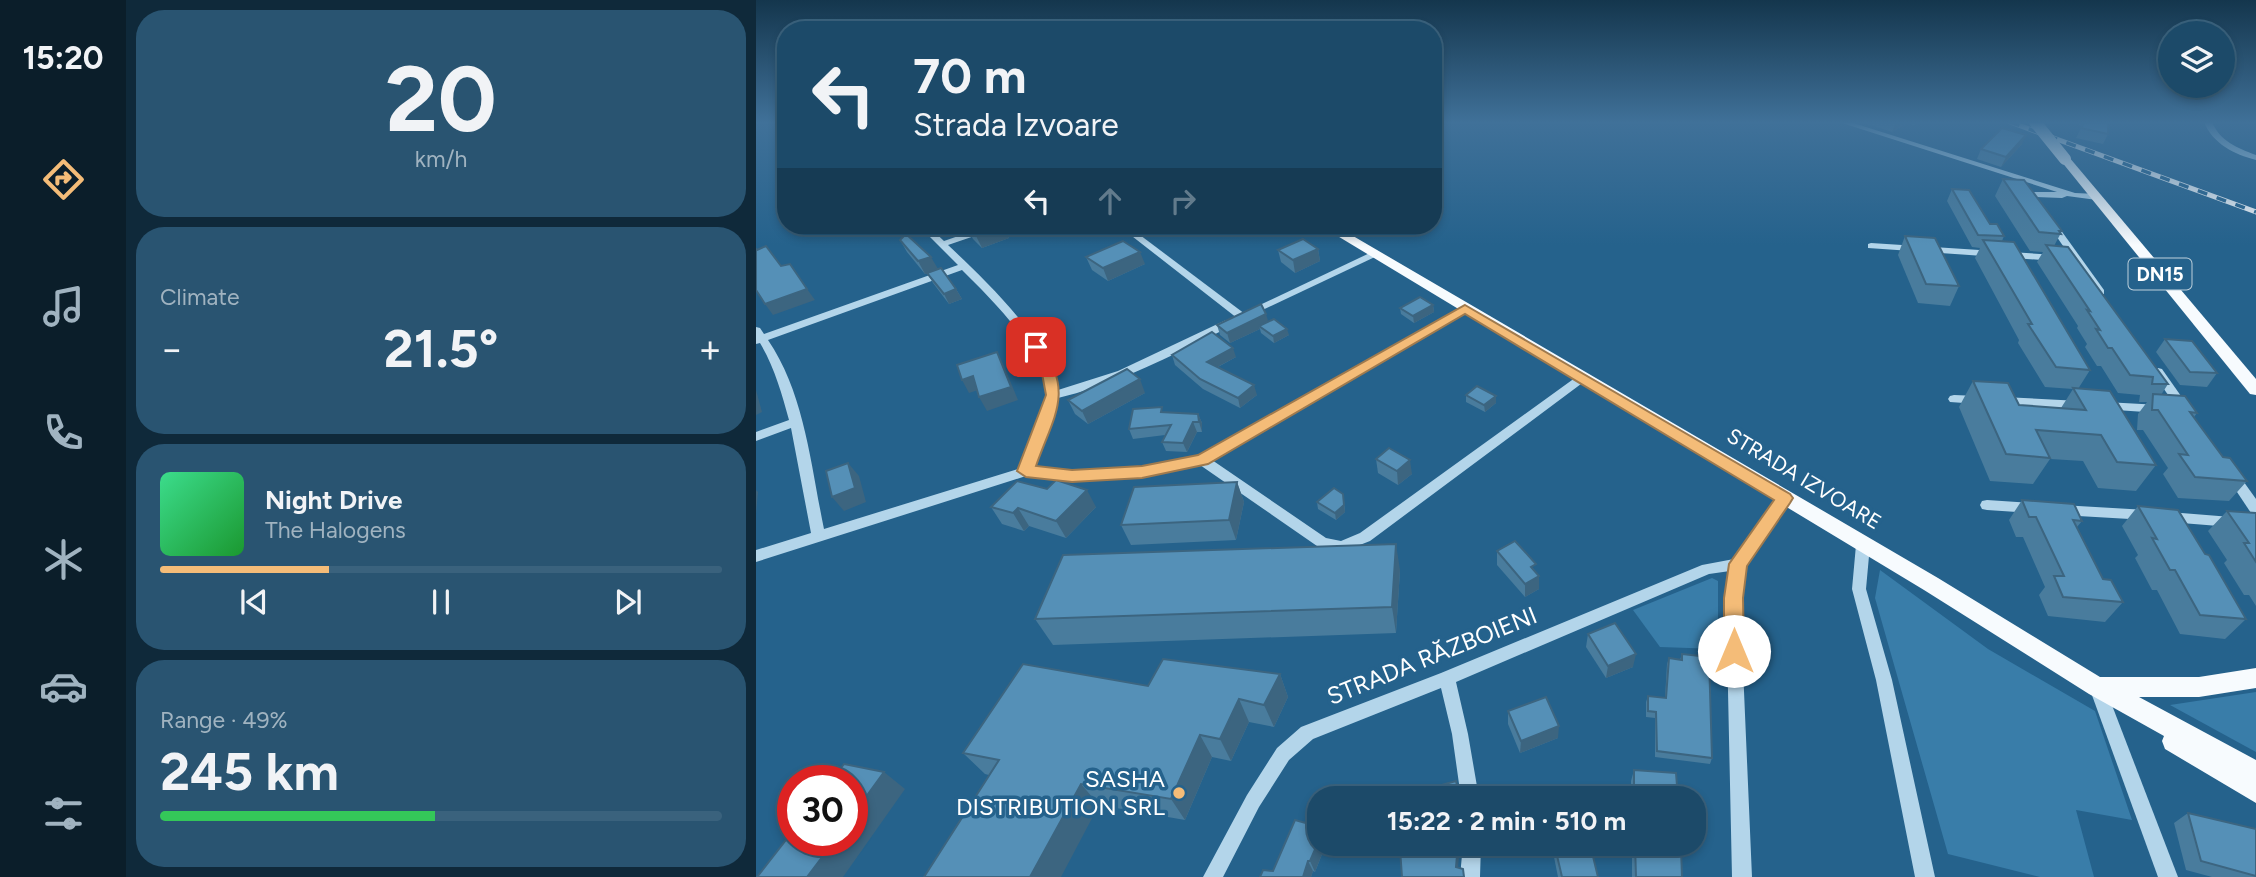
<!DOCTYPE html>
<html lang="en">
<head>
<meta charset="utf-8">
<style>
	body { margin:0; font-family:Figtree,sans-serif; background:#295471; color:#f1f3f6; height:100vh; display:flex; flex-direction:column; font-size:26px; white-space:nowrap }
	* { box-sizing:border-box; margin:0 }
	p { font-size:23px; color:#a0b3c0 }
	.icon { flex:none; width:38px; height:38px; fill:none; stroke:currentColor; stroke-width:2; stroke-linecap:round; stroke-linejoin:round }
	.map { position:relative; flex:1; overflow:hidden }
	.sheet { display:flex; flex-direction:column; gap:10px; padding:10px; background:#0f293a; width:630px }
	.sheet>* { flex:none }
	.guide { position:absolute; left:21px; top:21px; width:665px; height:214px; border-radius:28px; box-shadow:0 4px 10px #0003,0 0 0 2px #3a627d; background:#1c4a69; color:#f1f3f6; overflow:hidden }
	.controls { position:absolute; left:1402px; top:21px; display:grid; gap:14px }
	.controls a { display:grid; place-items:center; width:77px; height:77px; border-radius:50%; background:#1c4a69; box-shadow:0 4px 10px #0003,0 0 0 2px #3a627d; font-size:35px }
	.speed { position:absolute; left:21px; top:765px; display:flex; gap:14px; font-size:35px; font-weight:700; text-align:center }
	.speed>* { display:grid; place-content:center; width:91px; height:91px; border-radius:50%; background:#1c4a69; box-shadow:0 4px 10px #0003,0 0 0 2px #3a627d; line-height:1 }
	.speed .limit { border:10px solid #d22; background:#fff; color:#111 }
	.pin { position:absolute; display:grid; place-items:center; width:60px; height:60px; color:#fff; margin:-30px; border-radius:14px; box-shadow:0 4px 10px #0006 }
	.me { position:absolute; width:77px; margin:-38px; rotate:0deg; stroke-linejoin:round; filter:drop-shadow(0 0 5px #0008) }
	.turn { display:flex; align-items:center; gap:24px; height:147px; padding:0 21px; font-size:32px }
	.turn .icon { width:91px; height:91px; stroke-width:2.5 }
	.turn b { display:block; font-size:49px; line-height:60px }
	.lanes { display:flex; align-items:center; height:66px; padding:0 21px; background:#0003; justify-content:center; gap:35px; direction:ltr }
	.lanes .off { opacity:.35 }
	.big { font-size:52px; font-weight:700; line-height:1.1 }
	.sheet .card { flex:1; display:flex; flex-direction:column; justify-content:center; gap:10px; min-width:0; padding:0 24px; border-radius:28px; background:#295471 }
	.sheet .dial { align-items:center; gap:0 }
	.dial b { font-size:91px; line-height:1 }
	.song { display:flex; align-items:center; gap:21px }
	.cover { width:84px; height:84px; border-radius:10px; background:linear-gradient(135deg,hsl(150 70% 55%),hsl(130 70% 35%)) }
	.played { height:7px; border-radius:4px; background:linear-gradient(90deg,#f4bc78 30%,#3a627d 30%) }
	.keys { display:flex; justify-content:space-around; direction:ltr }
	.heat { display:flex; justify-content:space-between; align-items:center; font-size:38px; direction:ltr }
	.charge { height:10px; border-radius:5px; background:linear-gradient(90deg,#34c759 49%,#3a627d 0) }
	.trip { position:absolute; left:551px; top:786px; width:399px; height:70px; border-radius:28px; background:#1c4a69; box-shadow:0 4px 10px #0003,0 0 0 2px #3a627d; font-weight:700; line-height:70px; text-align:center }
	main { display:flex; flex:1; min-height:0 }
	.tab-bar { display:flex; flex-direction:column; width:126px; justify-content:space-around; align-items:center; background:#0b1e2a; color:#a0b3c0 }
	.tab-bar .icon { width:49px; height:49px }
	.tab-bar .active { color:#f4bc78 }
	.tab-bar b { font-size:32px; color:#f1f3f6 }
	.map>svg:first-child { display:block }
</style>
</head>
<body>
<main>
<nav class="tab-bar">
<b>15:20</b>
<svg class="icon active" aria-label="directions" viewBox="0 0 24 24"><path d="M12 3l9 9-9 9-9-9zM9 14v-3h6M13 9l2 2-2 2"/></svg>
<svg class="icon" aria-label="music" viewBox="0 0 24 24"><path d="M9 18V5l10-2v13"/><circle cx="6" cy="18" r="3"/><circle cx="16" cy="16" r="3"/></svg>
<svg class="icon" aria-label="phone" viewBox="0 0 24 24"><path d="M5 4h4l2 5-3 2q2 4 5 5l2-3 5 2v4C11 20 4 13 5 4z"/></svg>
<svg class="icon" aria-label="climate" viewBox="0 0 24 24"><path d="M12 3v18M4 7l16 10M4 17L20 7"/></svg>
<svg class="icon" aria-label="car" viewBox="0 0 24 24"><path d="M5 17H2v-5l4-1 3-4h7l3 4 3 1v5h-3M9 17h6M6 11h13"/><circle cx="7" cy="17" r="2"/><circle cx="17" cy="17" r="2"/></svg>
<svg class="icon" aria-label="filters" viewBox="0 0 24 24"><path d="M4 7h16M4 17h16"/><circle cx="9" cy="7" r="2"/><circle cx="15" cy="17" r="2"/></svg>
</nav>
<section class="sheet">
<div class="card dial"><b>20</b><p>km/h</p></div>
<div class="card"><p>Climate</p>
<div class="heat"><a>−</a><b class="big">21.5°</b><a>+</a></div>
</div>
<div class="card">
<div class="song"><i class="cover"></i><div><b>Night Drive</b><p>The Halogens</p></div></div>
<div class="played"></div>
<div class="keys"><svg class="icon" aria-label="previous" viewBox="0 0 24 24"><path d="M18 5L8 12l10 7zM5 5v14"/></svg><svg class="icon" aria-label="pause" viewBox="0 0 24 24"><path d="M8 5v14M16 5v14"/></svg><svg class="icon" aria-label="next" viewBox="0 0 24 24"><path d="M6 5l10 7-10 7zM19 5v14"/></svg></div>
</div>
<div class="card"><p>Range · 49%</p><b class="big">245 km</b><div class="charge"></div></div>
</section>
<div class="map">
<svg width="1500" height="877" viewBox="0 0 1500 877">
	<rect width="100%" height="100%" fill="#25628c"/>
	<g fill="#397da9">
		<polygon points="1124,570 1232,649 1339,711 1376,820 1320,810 1338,877 1284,877 1192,854 1119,598"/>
		<polygon points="956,578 962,581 962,649 904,647 877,610"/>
		<polygon points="1500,692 1500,752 1414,705"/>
	</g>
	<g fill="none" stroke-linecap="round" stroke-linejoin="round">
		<g fill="#b3d5ea" fill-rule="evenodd">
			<polygon points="1083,122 1094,122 1319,193 1341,194 1345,197 1341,200 1311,196 1306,198 1280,197 1283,201 1276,203 1269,194 1270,192 1301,192"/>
			<path d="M1448,122H1456C1464,141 1481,148 1500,155V160C1478,154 1457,144 1448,122Z"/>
			<polygon points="1296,221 1299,222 1348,290 1348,294 1340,294 1292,224"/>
			<path d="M163,226H172L188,241L231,226H243L242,228L192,245C229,280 293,340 302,390L362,371L470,320H478L479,322C469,331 453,336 441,343C396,366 351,386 302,398L296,423L278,467L316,471L386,467L443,456L705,307H713V311L456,460L570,538L585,541L604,533L823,375L827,374L833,378L614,541L586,552L561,546L444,465L386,477L316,481L270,476L0,562V550L55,533L35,428L0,441V432L33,420C26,394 18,366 4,343L0,344V327L4,328L8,334L202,265ZM206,270C236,300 297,358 290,403L265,468L68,529C55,467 49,394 12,340Z"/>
			<polygon points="363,226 372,226 489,314 489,318 481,318"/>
			<polygon points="1115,243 1300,255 1305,258 1300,261 1112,248 1112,244"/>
			<polygon points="618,251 621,252 621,256 498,314 490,314 489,312"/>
			<polygon points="1402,368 1406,369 1432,406 1434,409 1432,412 1424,412 1396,372"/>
			<polygon points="1198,395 1222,396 1228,400 1222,404 1194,402 1192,399 1194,396"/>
			<polygon points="1247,397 1324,401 1330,405 1324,409 1243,404 1241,401"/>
			<polygon points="1349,402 1404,405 1410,409 1404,413 1345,409 1343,406"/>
			<polygon points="1475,469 1480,471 1500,499 1500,514 1495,513 1469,474 1470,471"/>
			<polygon points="1028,493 1033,495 1035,498 989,565 984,598 996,877 976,877 970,598 974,571 953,574 700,682 712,734 723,798 705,798 696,734 685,688 557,739 533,760 503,807 467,877 447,877 491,795 521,748 545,727 685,673 946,565 978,559 1023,495"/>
			<polygon points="1231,500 1276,503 1281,504 1283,508 1281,512 1276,513 1231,510 1226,509 1224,505 1226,501"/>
			<polygon points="1305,505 1391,510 1396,511 1398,515 1396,519 1391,520 1305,515 1300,514 1298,510 1300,506"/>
			<polygon points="1413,512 1500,519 1500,529 1413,522 1408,521 1406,517 1408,513"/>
			<polygon points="1107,540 1112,541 1114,545 1110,589 1136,680 1179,877 1159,877 1120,680 1096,589 1100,545 1102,541"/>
			<polygon points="1341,680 1347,682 1349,687 1422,877 1402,877 1333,687 1335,682"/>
			<polygon points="707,844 725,844 724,877 704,877"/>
		</g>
		<g fill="#f7fbfe" fill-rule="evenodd">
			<polygon points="1305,157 1313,157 1500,379 1500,395 1494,394 1305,161"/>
			<polygon points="565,226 580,226 1182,578 1344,677 1443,677 1500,668 1500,688 1443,697 1383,697 1500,760 1500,803 1409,749 1406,741 1408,736 1333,694 1168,590"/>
		</g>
		<g stroke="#fff" stroke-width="5">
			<polyline id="rail" points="1254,122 1500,212"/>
		</g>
		<use href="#rail" stroke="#25628c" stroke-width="3.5" stroke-dasharray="10" stroke-linecap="butt"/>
		<polyline stroke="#f7fbfe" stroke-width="12" points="1279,122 1309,159"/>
	</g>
	<g fill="#497c9d">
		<polygon points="1105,122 1163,122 1158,125 1151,123 1136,132"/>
		<polygon points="1323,122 1352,122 1352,134 1347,144 1320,138 1326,126 1323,125"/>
		<polygon points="1266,144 1245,167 1221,159 1225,149"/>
		<polygon points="1247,179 1306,231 1298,246 1412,384 1405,395 1441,413 1438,417 1467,457 1491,481 1473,501 1422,498 1407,474 1412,468 1387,430 1381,430 1382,414 1391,402 1383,402 1384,395 1362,393 1345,366 1341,366 1329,347 1331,344 1321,328 1322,326 1281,262 1287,252 1274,251 1239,196"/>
		<polygon points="1196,189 1248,236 1246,241 1334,370 1322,389 1400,465 1380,491 1342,488 1327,461 1294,459 1277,484 1234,481 1203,407 1217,381 1263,405 1305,408 1317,389 1289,387 1262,343 1263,340 1219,258 1224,248 1216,247 1191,201"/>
		<polygon points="204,226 247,226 253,238 226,248 217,239 212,230 209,231"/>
		<polygon points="1149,236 1203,286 1194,306 1162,303 1142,255"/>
		<polygon points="144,240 182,269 200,289 206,299 193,304 177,283 171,273 169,274 151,252"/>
		<polygon points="562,249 564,261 539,273 525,262 522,250"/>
		<polygon points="330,257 389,264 352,281 336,270"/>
		<polygon points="677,305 678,312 658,323 645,314 644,308"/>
		<polygon points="512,322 533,335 518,343 505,333 504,329 474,343 464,335 461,325"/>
		<polygon points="1409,339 1461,373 1451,387 1424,385 1400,352"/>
		<polygon points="416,355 480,357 462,367 501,395 484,408 447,389 419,365"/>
		<polygon points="389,393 332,424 319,414 312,400"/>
		<polygon points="710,395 740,396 740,403 729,412 710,402"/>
		<polygon points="408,412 442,414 446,423 446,432 441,432 431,452 410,451 406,442 409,435 377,439 373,429"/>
		<polygon points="620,459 656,474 642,485 622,473"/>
		<polygon points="481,482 488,502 480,540 375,545 365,525"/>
		<polygon points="588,500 589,512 580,520 562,509 561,502"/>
		<polygon points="1266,500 1326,521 1321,527 1347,579 1367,602 1349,622 1292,616 1283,595 1289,587 1267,537 1260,537 1253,520"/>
		<polygon points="1382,506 1490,619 1469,639 1424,634 1401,590 1396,590 1379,558 1382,555 1366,526"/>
		<polygon points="235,507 340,507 310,538 273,526 268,531 246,524"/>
		<polygon points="1471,511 1500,513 1500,606 1493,595 1488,595 1468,563 1471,560 1452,531"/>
		<polygon points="741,551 779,572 783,576 783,589 769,597 741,565"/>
		<polygon points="644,570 640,633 297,645 279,619"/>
		<polygon points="832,634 877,667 850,678 830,647"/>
		<polygon points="926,654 956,758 954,764 899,757 899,718 890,717 890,702 892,696 909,698 911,664 913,658 924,660"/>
		<polygon points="524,674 532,697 518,727 493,722 475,761 456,757 429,820 343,805 229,774 207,753 392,686"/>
		<polygon points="752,711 802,738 764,753 752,724"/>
		<polygon points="878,770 922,798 875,798 875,781"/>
		<polygon points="1432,813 1500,829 1500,877 1456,877 1430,870 1418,823"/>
		<polygon points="564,844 570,844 559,872 557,871 555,877 517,871"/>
		<polygon points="876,844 919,844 926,877 876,877"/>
		<polygon points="799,847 842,877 802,877 798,857"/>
	</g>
	<g fill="#3c6580">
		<polygon points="1140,122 1151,122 1136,132"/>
		<polygon points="1270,135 1266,144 1245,167 1250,157"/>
		<polygon points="206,226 228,226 211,227 212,230 209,231"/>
		<polygon points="247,226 253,238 226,248 220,236"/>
		<polygon points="562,249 564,261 539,273 537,260"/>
		<polygon points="384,252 389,264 352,281 347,268"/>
		<polygon points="175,257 182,269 169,274 162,261"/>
		<polygon points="51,289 59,300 17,315 9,304"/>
		<polygon points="200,289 206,299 193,304 188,294"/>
		<polygon points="677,305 678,312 658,323 657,316"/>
		<polygon points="510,314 513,324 503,326 504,329 474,343 471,333"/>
		<polygon points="531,329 533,335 518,343 517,336"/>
		<polygon points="477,348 480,357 454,371 451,362"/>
		<polygon points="241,352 248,366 262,400 231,411 223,397"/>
		<polygon points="217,376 225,389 213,393 206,380"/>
		<polygon points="384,379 389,393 332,424 326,411"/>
		<polygon points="498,385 501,395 484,408 482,398"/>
		<polygon points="0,390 6,412 0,415"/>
		<polygon points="740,396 740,403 729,412 728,405"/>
		<polygon points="442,414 446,423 446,432 443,422"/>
		<polygon points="437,422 441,432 431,452 427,443"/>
		<polygon points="654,460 656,474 642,485 641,471"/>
		<polygon points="92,463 103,476 110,502 88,511 76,497"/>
		<polygon points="481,482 488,502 480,540 473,520"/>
		<polygon points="0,490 2,492 0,514"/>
		<polygon points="331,490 340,507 310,538 300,521"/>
		<polygon points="587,494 589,512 580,520 579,513"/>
		<polygon points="262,508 273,526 268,531 257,513"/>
		<polygon points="640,544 644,570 640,633 636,607"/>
		<polygon points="783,576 783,589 769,597 769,584"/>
		<polygon points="880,654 877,667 850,678 852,666"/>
		<polygon points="524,674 532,697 518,727 508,705"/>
		<polygon points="483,699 493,722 475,761 464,739"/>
		<polygon points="803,726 802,738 764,753 765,741"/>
		<polygon points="444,735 456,757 429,820 415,799"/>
		<polygon points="128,772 149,789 87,877 51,877 79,840 96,840 96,816"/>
		<polygon points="325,784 343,805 305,877 274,877"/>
		<polygon points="564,838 564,844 570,844 559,872 554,861"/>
		<polygon points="702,844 704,844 704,847 701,877 700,867"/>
		<polygon points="552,861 557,871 555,877 547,877"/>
	</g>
	<g fill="#5590b7" stroke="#3c6580" stroke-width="2">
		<polygon points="1329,122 1352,122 1352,134 1325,128"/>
		<polygon points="1246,128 1270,135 1250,157 1225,149"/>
		<polygon points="1247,179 1268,180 1306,231 1303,231 1305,234 1283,232"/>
		<polygon points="1196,189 1213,190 1234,224 1241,224 1248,236 1222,235"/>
		<polygon points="214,226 247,226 220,236 211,227"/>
		<polygon points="150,234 175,257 162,261 144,240"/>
		<polygon points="1149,236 1179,238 1203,286 1170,284"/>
		<polygon points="547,239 562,249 537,260 522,250"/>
		<polygon points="1227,240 1258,242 1334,370 1300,367 1272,324 1276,324"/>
		<polygon points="367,241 384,252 347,268 330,257"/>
		<polygon points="1290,245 1312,247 1412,384 1396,384 1397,377 1374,375 1356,348 1352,348 1340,329 1344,330 1331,310 1334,311"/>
		<polygon points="10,246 25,266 34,264 51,289 9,304 0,290 0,249 1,250"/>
		<polygon points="185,268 200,289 188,294 171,273"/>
		<polygon points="664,297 677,305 657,316 644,308"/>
		<polygon points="505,304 510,314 471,333 461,325"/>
		<polygon points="518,319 531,329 517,336 503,326"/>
		<polygon points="456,332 477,348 451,362 498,385 482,398 444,379 416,355"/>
		<polygon points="1409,339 1436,341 1461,373 1434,372"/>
		<polygon points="241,352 255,387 223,397 217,376 206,380 201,365"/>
		<polygon points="371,369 384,379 326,411 312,400"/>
		<polygon points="1217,381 1252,383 1263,405 1330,410 1317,388 1354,391 1400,465 1361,462 1345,435 1280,430 1294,458 1250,454"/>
		<polygon points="721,386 740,396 728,405 710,395"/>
		<polygon points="1397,394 1429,396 1441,413 1434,412 1467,457 1474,458 1491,481 1439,477 1423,454 1432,455 1402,410 1396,410"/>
		<polygon points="406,407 405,412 442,414 443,422 437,422 427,443 406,442 415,425 373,429 377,409"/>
		<polygon points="633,448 654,460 641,471 620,459"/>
		<polygon points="92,463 99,488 76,497 70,471"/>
		<polygon points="300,480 331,490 300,521 262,508 257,513 235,507 261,481 291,489"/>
		<polygon points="481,482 473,520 365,525 378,487"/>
		<polygon points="578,488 587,494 588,505 579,513 561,502"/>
		<polygon points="1266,500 1318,504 1326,521 1317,520 1347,579 1355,580 1367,602 1307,597 1298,576 1308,576 1280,517 1273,517"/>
		<polygon points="1382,506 1422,510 1449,554 1453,555 1490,619 1444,615 1419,570 1414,570 1396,538 1401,539"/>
		<polygon points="1471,511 1500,513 1500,562 1488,543 1493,543"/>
		<polygon points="759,541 780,564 775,567 783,576 769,584 741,551"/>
		<polygon points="640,544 636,607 279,619 307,555"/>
		<polygon points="859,623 880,654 852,666 832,634"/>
		<polygon points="926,654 953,657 956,758 901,751 900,712 892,711 892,696 910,698 913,658 926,660"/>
		<polygon points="407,659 524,674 508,705 483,699 464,739 444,735 415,799 325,784 274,877 168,877 243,760 207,753 267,664 392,686"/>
		<polygon points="790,697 803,726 765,741 752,711"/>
		<polygon points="88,764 128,772 96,816 96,780 76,780"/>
		<polygon points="878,770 920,773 922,798 878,798"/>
		<polygon points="700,781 702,789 705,789 707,798 665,798 664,791"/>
		<polygon points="1432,813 1500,829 1500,876 1445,861"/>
		<polygon points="539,820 564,827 564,838 554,861 552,861 547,877 504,877 507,870 517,871"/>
		<polygon points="37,831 37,840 79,840 51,877 1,877"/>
		<polygon points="674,844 702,844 700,867 707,869 708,877 646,877 644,849"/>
		<polygon points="816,844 834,844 842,877 806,877 799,847"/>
		<polygon points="879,844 919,844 919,847 925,848 926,877 880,877"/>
	</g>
	<linearGradient id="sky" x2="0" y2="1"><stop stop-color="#14364d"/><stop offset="0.5" stop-color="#407199"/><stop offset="1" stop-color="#407199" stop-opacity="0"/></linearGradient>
	<rect width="1500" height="245" fill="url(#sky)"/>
	<path fill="#f4bc78" stroke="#9f7a4e" stroke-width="2" d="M709,305L1034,494L1037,498L1034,503L991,566L987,598L988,651L985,657L978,660L971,657L968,651V598L973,564L1018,500L709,314L452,464L386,478L316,482L270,477L261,471L290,395L285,368L273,347L275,344H285C318,394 298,415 280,466L316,470L386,466L442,455Z"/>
	<circle fill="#f4bc78" stroke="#25628c" stroke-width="2.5" cx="423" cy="793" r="7"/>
	<g text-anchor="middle" stroke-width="7" stroke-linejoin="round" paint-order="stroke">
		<rect fill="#25628c" stroke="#bed0dc" stroke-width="2" x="1372.5" y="258.5" width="63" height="31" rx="5"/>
		<g font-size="19" font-weight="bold" fill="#fff">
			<text x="1404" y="281">DN15</text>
		</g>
		<g font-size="21" fill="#fff" stroke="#25628c">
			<text transform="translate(1048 479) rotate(31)" y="7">STRADA IZVOARE</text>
		</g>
		<g font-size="24" fill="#fff" stroke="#25628c">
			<text transform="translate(676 656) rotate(-22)" y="8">STRADA RĂZBOIENI</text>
		</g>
		<g font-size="24" fill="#fff" stroke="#25628c" text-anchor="end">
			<text x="409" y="787">SASHA<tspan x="409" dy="28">DISTRIBUTION SRL</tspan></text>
		</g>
	</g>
</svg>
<div class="controls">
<a><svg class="icon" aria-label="layers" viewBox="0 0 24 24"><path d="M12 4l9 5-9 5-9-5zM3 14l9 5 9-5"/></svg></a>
</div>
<div class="speed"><div class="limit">30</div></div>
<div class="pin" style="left:280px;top:347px;background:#d93025"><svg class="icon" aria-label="arrive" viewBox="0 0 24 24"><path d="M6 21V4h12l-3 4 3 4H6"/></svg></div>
<svg class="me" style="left:978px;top:651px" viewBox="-20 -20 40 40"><circle r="19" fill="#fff"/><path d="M0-13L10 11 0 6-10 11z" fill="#f4bc78"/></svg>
<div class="trip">15:22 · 2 min · 510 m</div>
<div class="guide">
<div class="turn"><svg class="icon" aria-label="left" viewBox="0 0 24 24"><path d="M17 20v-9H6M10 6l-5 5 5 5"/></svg><div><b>70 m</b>Strada Izvoare</div></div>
<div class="lanes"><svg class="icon" aria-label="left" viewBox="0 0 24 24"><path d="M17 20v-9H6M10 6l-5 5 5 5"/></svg><svg class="icon off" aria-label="ahead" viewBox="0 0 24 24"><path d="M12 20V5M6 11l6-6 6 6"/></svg><svg class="icon off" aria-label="right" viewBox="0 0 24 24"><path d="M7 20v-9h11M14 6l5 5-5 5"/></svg></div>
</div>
</div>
</main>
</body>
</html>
